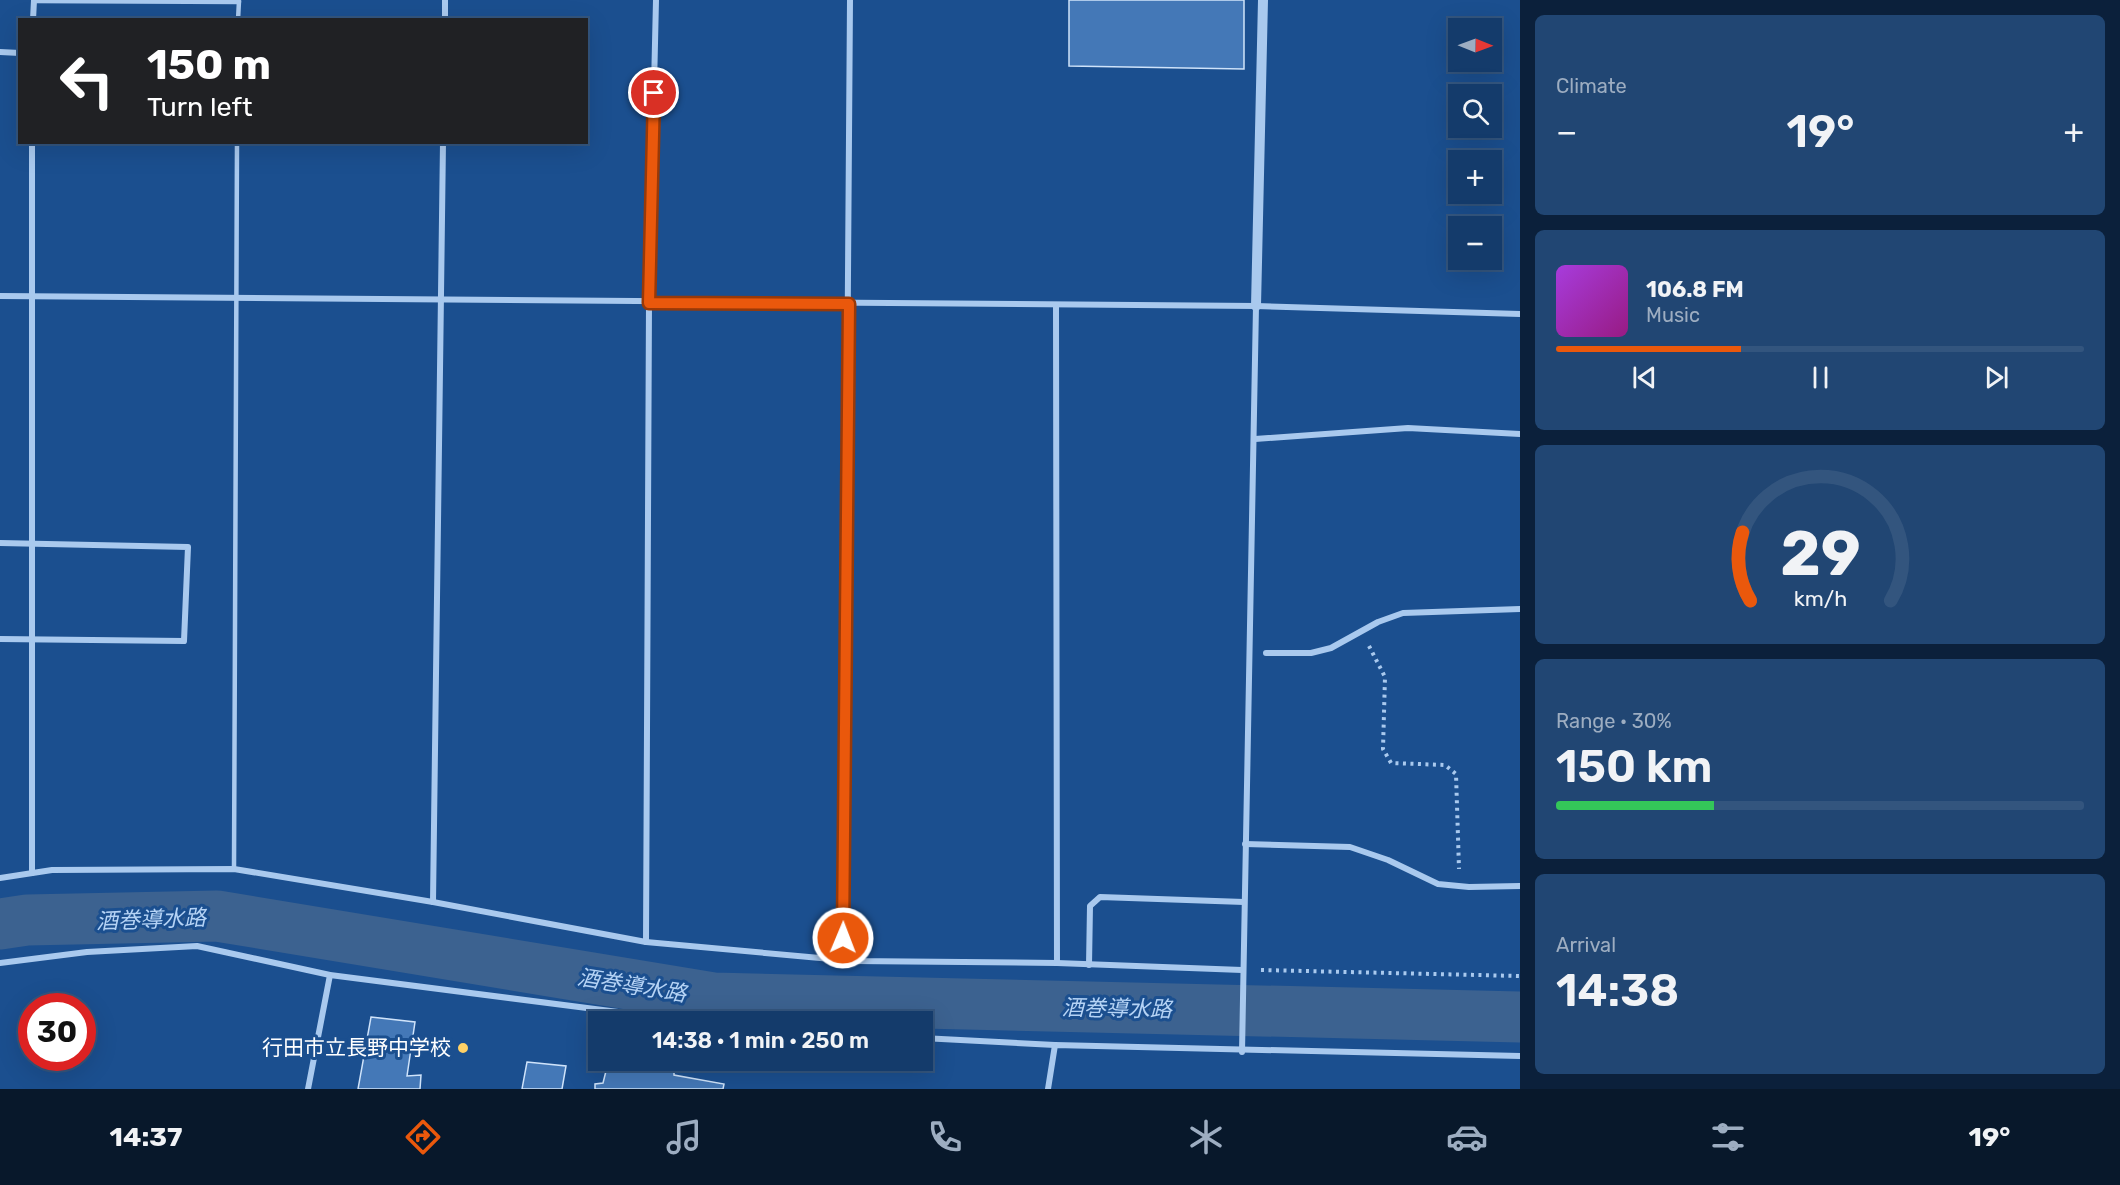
<!DOCTYPE html>
<html lang="en">
<head>
<meta charset="utf-8">
<style>
	body { margin:0; font-family:Rubik,"Noto Sans JP",sans-serif; background:#214673; color:#f1f3f6; height:100vh; display:flex; flex-direction:column; font-size:22px; white-space:nowrap }
	* { box-sizing:border-box; margin:0 }
	p { font-size:20px; color:#9dadc1 }
	.icon { flex:none; width:33px; height:33px; fill:none; stroke:currentColor; stroke-width:2; stroke-linecap:round; stroke-linejoin:round }
	.map { position:relative; flex:1; overflow:hidden }
	.panel { display:flex; flex-direction:column; gap:15px; padding:15px; background:#0b203b; width:600px }
	.panel>* { flex:none }
	.hud { position:absolute; left:18px; top:18px; width:570px; height:126px; border-radius:0px; box-shadow:0 6px 24px #0002,0 0 0 2px #33557e; background:#202124; color:#fff; overflow:hidden }
	.needle { width:39px; rotate:91deg }
	.tools { position:absolute; left:1448px; top:18px; display:grid; gap:12px }
	.tools a { display:grid; place-items:center; width:54px; height:54px; border-radius:0px; background:#143b6b; box-shadow:0 6px 24px #0002,0 0 0 2px #33557e; font-size:30px }
	.speed { position:absolute; left:18px; top:993px; display:flex; gap:12px; font-size:30px; font-weight:700; text-align:center }
	.speed>* { display:grid; place-content:center; width:78px; height:78px; border-radius:50%; background:#143b6b; box-shadow:0 6px 24px #0002,0 0 0 2px #33557e; line-height:1 }
	.speed .limit { border:9px solid #d22; background:#fff; color:#111 }
	.pin { position:absolute; display:grid; place-items:center; width:51px; height:51px; color:#fff; margin:-26px; border:3px solid #fff; border-radius:50%; box-shadow:0 2px 6px #0007 }
	.me { position:absolute; width:66px; margin:-33px; rotate:1deg; stroke-linejoin:round; filter:drop-shadow(0 0 4px #0008) }
	.turn { display:flex; align-items:center; gap:21px; height:126px; padding:0 30px; font-size:27px }
	.turn .icon { width:78px; height:78px; stroke-width:2.5 }
	.turn b { display:block; font-size:42px; line-height:51px }
	.big { font-size:45px; font-weight:600; line-height:1.1 }
	.panel .tile { flex:1; display:flex; flex-direction:column; justify-content:center; gap:9px; min-width:0; padding:0 21px; border-radius:9px; background:#214673 }
	.panel .dial { align-items:center; gap:0 }
	.dial svg { height:156px; overflow:visible; fill:none; stroke:#33557e; stroke-width:7; stroke-linecap:round; text-anchor:middle }
	.dial text { fill:#f1f3f6; stroke:none }
	.song { display:flex; align-items:center; gap:18px }
	.cover { width:72px; height:72px; border-radius:9px; background:linear-gradient(135deg,hsl(280 70% 55%),hsl(310 70% 35%)) }
	.played { height:6px; border-radius:3px; background:linear-gradient(90deg,#ea580c 35%,#33557e 35%) }
	.keys { display:flex; justify-content:space-around; direction:ltr }
	.heat { display:flex; justify-content:space-between; align-items:center; font-size:33px; direction:ltr }
	.charge { height:9px; border-radius:4px; background:linear-gradient(90deg,#34c759 30%,#33557e 0) }
	.trip { position:absolute; left:588px; top:1011px; width:345px; height:60px; border-radius:0px; background:#143b6b; box-shadow:0 6px 24px #0002,0 0 0 2px #33557e; font-weight:600; line-height:60px; text-align:center }
	.tabs { display:flex; height:96px; justify-content:space-around; align-items:center; background:#08182b; color:#9dadc1 }
	.tabs .icon { width:42px; height:42px }
	.tabs .active { color:#ea580c }
	.tabs b { font-size:27px; color:#f1f3f6 }
	main { display:flex; flex:1; min-height:0 }
	.map>svg:first-child { display:block }
</style>
</head>
<body>
<main>
<div class="map">
<svg width="1520" height="1089" viewBox="0 0 1520 1089">
	<rect width="100%" height="100%" fill="#1b4f8f"/>
	<g fill="none" stroke-linecap="round" stroke-linejoin="round">
		<polyline stroke="#3c6290" stroke-width="51" points="0,924 27,920 217,916 713,998 1520,1017"/>
	</g>
	<g fill="#4478b7" stroke="#cfe3fa" stroke-width="1.5">
		<polygon points="1069,0 1244,0 1244,69 1069,66"/>
		<polygon points="371,1017 415,1022 407,1076 421,1075 420,1089 358,1089"/>
		<polygon points="623,1060 674,1062 674,1075 724,1084 723,1089 595,1089 595,1084 603,1083 608,1063 623,1064"/>
		<polygon points="527,1062 566,1066 562,1089 522,1089"/>
	</g>
	<g fill="none" stroke-linecap="round" stroke-linejoin="round">
		<g stroke="#a9c9ee" stroke-width="4" stroke-dasharray="3 4.5" stroke-linecap="butt">
			<polyline points="1369,646 1385,677 1383,749 1391,763 1445,765 1456,774 1459,869"/>
			<polyline points="1261,970 1520,976"/>
		</g>
		<g stroke="#a9c9ee" stroke-width="4.5">
			<polyline points="34,1 239,2"/>
			<polyline points="238,20 239,1"/>
			<polyline points="234,869 237,142"/>
		</g>
		<g stroke="#a9c9ee" stroke-width="6">
			<polyline points="33,20 34,0"/>
			<polyline points="445,20 445,0"/>
			<polyline points="0,52 20,53"/>
			<polyline points="32,142 32,873"/>
			<polyline points="0,296 1256,306 1520,314"/>
			<polyline points="1056,305 1057,963"/>
			<polyline points="1255,439 1408,428 1520,434"/>
			<polyline points="0,543 188,547 184,641 0,639"/>
			<polyline points="1266,653 1311,653 1331,648 1378,622 1403,613 1520,609"/>
			<polyline points="1245,844 1350,847 1388,860 1438,884 1469,887 1520,886"/>
			<polyline points="0,878 52,870 234,869 433,902 646,942 853,961 1057,963 1242,970"/>
			<polyline points="433,902 443,142"/>
			<polyline points="646,942 649,303 656,0"/>
			<polyline points="843,960 850,0"/>
			<polyline points="0,963 87,952 197,946 330,975 696,1022"/>
			<polyline points="1089,965 1090,906 1100,897 1244,902"/>
			<polyline points="922,1038 1055,1045"/>
			<polyline points="1242,1052 1256,306"/>
			<polyline points="308,1089 330,975"/>
			<polyline points="1048,1089 1055,1045 1520,1056"/>
		</g>
		<polyline stroke="#a9c9ee" stroke-width="10" points="1256,306 1263,0"/>
	</g>
	<g fill="none" stroke-linecap="round" stroke-linejoin="round">
		<g stroke="#983908" stroke-width="15">
			<polyline id="route" points="654,93 649,303 849,304 843,938"/>
		</g>
		<use href="#route" stroke="#ea580c" stroke-width="10"/>
	</g>
	<circle fill="#ffd166" stroke="#1b4f8f" stroke-width="2" cx="463" cy="1048" r="6"/>
	<g text-anchor="middle" stroke-width="6" stroke-linejoin="round" paint-order="stroke">
		<g font-size="21" fill="#fff" stroke="#1b4f8f" text-anchor="end">
			<text x="451" y="1055">行田市立長野中学校</text>
		</g>
		<g font-size="22" font-style="italic" fill="#b5d3f5" stroke="#1b4f8f">
			<text transform="translate(151 919) rotate(-2)" y="8">酒巻導水路</text>
			<text transform="translate(632 985) rotate(9)" y="8">酒巻導水路</text>
			<text transform="translate(1117 1008) rotate(1)" y="8">酒巻導水路</text>
		</g>
	</g>
</svg>
<div class="tools">
<a><svg class="needle" viewBox="-14 -14 28 28"><path d="M0-13l5 13h-10z" fill="#e53935"/><path d="M0 13l5-13h-10z" fill="#9dadc1"/></svg></a>
<a><svg class="icon" aria-label="search" viewBox="0 0 24 24"><circle cx="10" cy="10" r="6"/><path d="M15 15l6 6"/></svg></a>
<a>+</a>
<a>−</a>
</div>
<div class="speed"><div class="limit">30</div></div>
<div class="pin" style="left:654px;top:93px;background:#d93025"><svg class="icon" aria-label="arrive" viewBox="0 0 24 24"><path d="M6 21V4h12l-3 4 3 4H6"/></svg></div>
<svg class="me" style="left:843px;top:938px" viewBox="-20 -20 40 40"><circle r="17" fill="#ea580c" stroke="#fff" stroke-width="3"/><path d="M0-11L8 9 0 5-8 9z" fill="#fff"/></svg>
<div class="trip">14:38 · 1 min · 250 m</div>
<div class="hud">
<div class="turn"><svg class="icon" aria-label="left" viewBox="0 0 24 24"><path d="M17 20v-9H6M10 6l-5 5 5 5"/></svg><div><b>150 m</b>Turn left</div></div>
</div>
</div>
<section class="panel">
<div class="tile"><p>Climate</p>
<div class="heat"><a>−</a><b class="big">19°</b><a>+</a></div>
</div>
<div class="tile">
<div class="song"><i class="cover"></i><div><b>106.8 FM</b><p>Music</p></div></div>
<div class="played"></div>
<div class="keys"><svg class="icon" aria-label="previous" viewBox="0 0 24 24"><path d="M18 5L8 12l10 7zM5 5v14"/></svg><svg class="icon" aria-label="pause" viewBox="0 0 24 24"><path d="M8 5v14M16 5v14"/></svg><svg class="icon" aria-label="next" viewBox="0 0 24 24"><path d="M6 5l10 7-10 7zM19 5v14"/></svg></div>
</div>
<div class="tile dial"><svg viewBox="0 0 100 80">
<path d="M14 69A42 42 0 1 1 86 69"/>
<path d="M14 69A42 42 0 0 1 10 34" stroke="#ea580c"/>
<text x="50" y="56" font-size="32" font-weight="700">29</text>
<text x="50" y="72" font-size="11">km/h</text>
</svg></div>
<div class="tile"><p>Range · 30%</p><b class="big">150 km</b><div class="charge"></div></div>
<div class="tile"><p>Arrival</p><b class="big">14:38</b></div>
</section>
</main>
<nav class="tabs">
<b>14:37</b>
<svg class="icon active" aria-label="directions" viewBox="0 0 24 24"><path d="M12 3l9 9-9 9-9-9zM9 14v-3h6M13 9l2 2-2 2"/></svg>
<svg class="icon" aria-label="music" viewBox="0 0 24 24"><path d="M9 18V5l10-2v13"/><circle cx="6" cy="18" r="3"/><circle cx="16" cy="16" r="3"/></svg>
<svg class="icon" aria-label="phone" viewBox="0 0 24 24"><path d="M5 4h4l2 5-3 2q2 4 5 5l2-3 5 2v4C11 20 4 13 5 4z"/></svg>
<svg class="icon" aria-label="climate" viewBox="0 0 24 24"><path d="M12 3v18M4 7l16 10M4 17L20 7"/></svg>
<svg class="icon" aria-label="car" viewBox="0 0 24 24"><path d="M5 17H2v-5l4-1 3-4h7l3 4 3 1v5h-3M9 17h6M6 11h13"/><circle cx="7" cy="17" r="2"/><circle cx="17" cy="17" r="2"/></svg>
<svg class="icon" aria-label="filters" viewBox="0 0 24 24"><path d="M4 7h16M4 17h16"/><circle cx="9" cy="7" r="2"/><circle cx="15" cy="17" r="2"/></svg>
<b>19°</b>
</nav>
</body>
</html>
